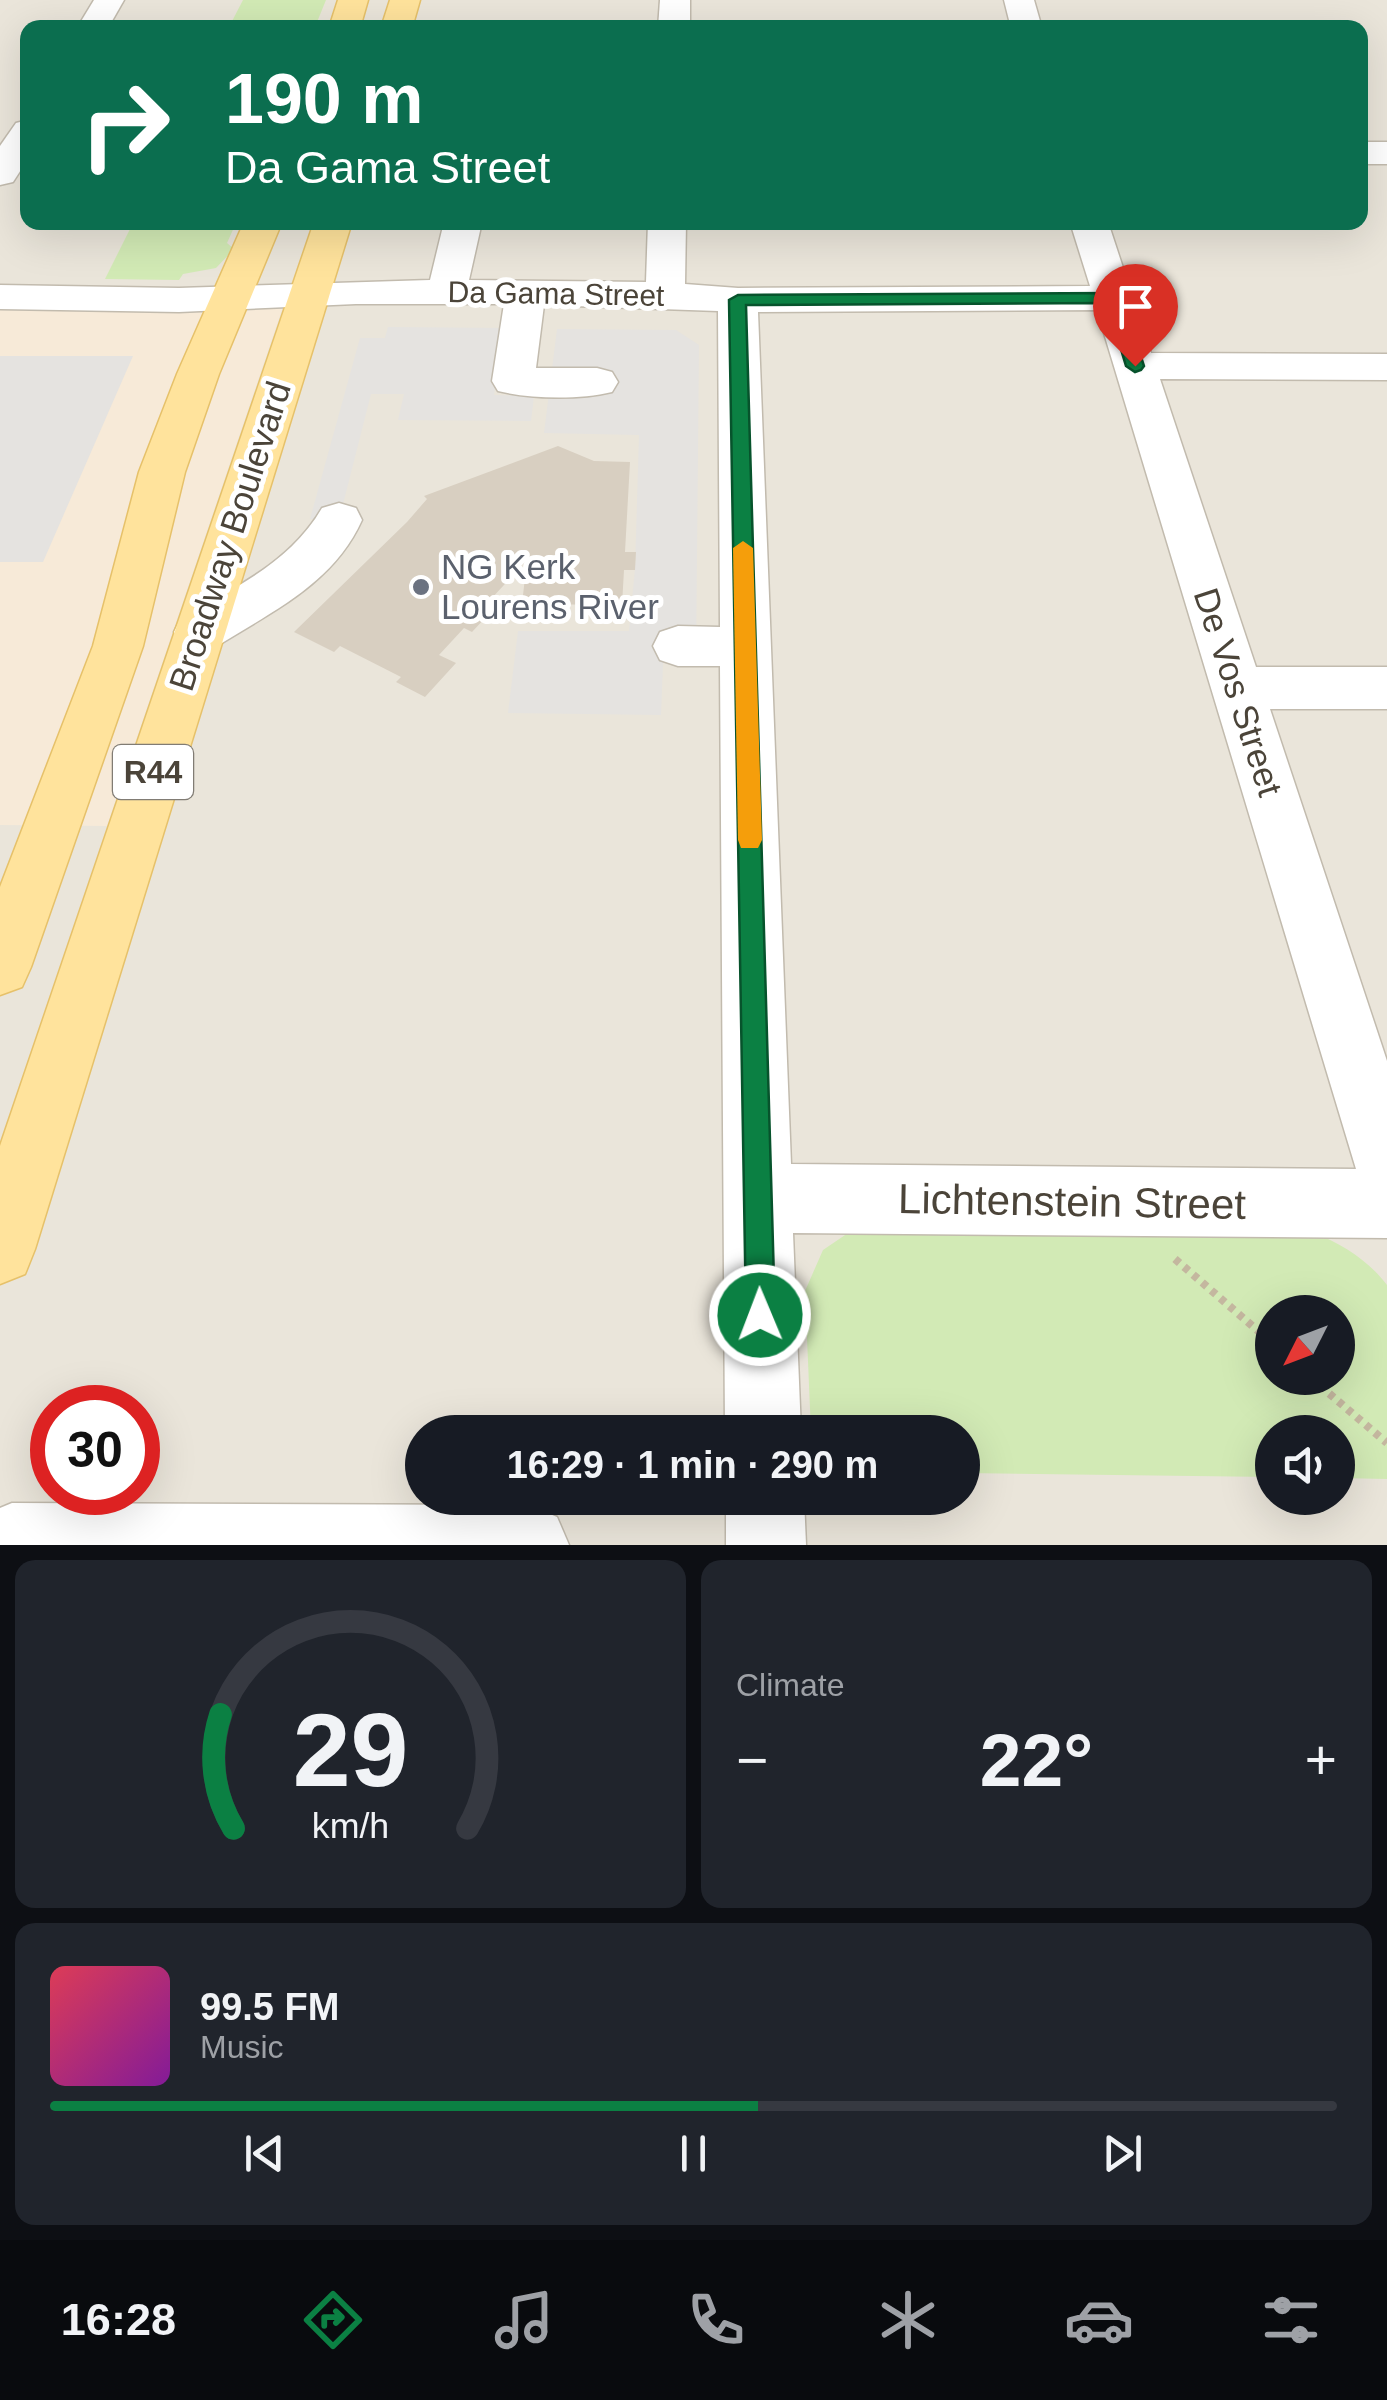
<!DOCTYPE html>
<html lang="en">
<head>
<meta charset="utf-8">
<style>
	body { margin:0; font-family:Helvetica,sans-serif; background:#20242c; color:#f1f3f6; height:100vh; display:flex; flex-direction:column; font-size:38px; white-space:nowrap }
	* { box-sizing:border-box; margin:0 }
	p { font-size:32px; color:#9ea1a6 }
	.icon { flex:none; width:55px; height:55px; fill:none; stroke:currentColor; stroke-width:2; stroke-linecap:round; stroke-linejoin:round }
	.map { position:relative; height:1545px; overflow:hidden }
	.side { display:flex; flex-direction:column; gap:15px; padding:15px; background:#0d0f14; flex:1 }
	.side>* { flex:none }
	.hud { position:absolute; left:20px; top:20px; width:1348px; height:210px; border-radius:20px; box-shadow:0 10px 40px #0002; background:#0b6e4f; color:#fff; overflow:hidden }
	.needle { width:65px; rotate:228deg }
	.tools { position:absolute; left:1255px; top:1295px; display:grid; gap:20px }
	.tools a { display:grid; place-items:center; width:100px; height:100px; border-radius:50%; background:#171b24; box-shadow:0 10px 40px #0002; font-size:50px }
	.speed { position:absolute; left:30px; top:1385px; display:flex; gap:20px; font-size:50px; font-weight:700; text-align:center }
	.speed>* { display:grid; place-content:center; width:130px; height:130px; border-radius:50%; background:#171b24; box-shadow:0 10px 40px #0002; line-height:1 }
	.speed .limit { border:15px solid #d22; background:#fff; color:#111 }
	.pin { position:absolute; display:grid; place-items:center; width:85px; height:85px; color:#fff; margin:-102px -42px; border-radius:50% 50% 50% 0; rotate:-45deg; box-shadow:0 0 10px #0007 }
	.pin .icon { rotate:45deg }
	.me { position:absolute; width:110px; margin:-55px; rotate:359deg; stroke-linejoin:round; filter:drop-shadow(0 0 8px #0008) }
	.turn { display:flex; align-items:center; gap:35px; height:210px; padding:0 40px; font-size:45px }
	.turn .icon { width:130px; height:130px; stroke-width:2.5 }
	.turn b { display:block; font-size:70px; line-height:85px }
	.big { font-size:75px; font-weight:800; line-height:1.1 }
	.side .tile { flex:1; display:flex; flex-direction:column; justify-content:center; gap:15px; min-width:0; padding:0 35px; border-radius:20px; background:#20242c }
	.side .dial { align-items:center; gap:0 }
	.dial svg { height:260px; overflow:visible; fill:none; stroke:#363941; stroke-width:7; stroke-linecap:round; text-anchor:middle }
	.dial text { fill:#f1f3f6; stroke:none }
	.song { display:flex; align-items:center; gap:30px }
	.cover { width:120px; height:120px; border-radius:15px; background:linear-gradient(135deg,hsl(350 70% 55%),hsl(290 70% 35%)) }
	.played { height:10px; border-radius:5px; background:linear-gradient(90deg,#0b8043 55%,#363941 55%) }
	.keys { display:flex; justify-content:space-around; direction:ltr }
	.heat { display:flex; justify-content:space-between; align-items:center; font-size:55px; direction:ltr }
	.side .tiles { flex:1; display:grid; gap:15px; grid-template-columns:1fr 1fr }
	.tile:last-child { grid-column:span 2 }
	.trip { position:absolute; left:405px; top:1415px; width:575px; height:100px; border-radius:50px; background:#171b24; box-shadow:0 10px 40px #0002; font-weight:800; line-height:100px; text-align:center }
	.dock { display:flex; height:160px; justify-content:space-around; align-items:center; background:#090b0e; color:#9ea1a6 }
	.dock .icon { width:70px; height:70px }
	.dock .selected { color:#0b8043 }
	.dock b { font-size:45px; color:#f1f3f6 }
	.map>svg:first-child { display:block }
</style>
</head>
<body>
<div class="map">
<svg width="1387" height="1545" viewBox="0 0 1387 1545">
	<rect width="100%" height="100%" fill="#f6f3ec"/>
	<path fill="#eae5da" fill-rule="evenodd" d="M0,0H1387V1545H0ZM28,28H1360V222H28ZM1272,1312H1338V1378H1272ZM52,1408H138V1492H52ZM422,1432H962V1498H422ZM1272,1432H1338V1498H1272Z"/>
	<polygon fill="#f7ead8" points="0,298 286,298 107,826 0,825"/>
	<g fill="#d2eab5" fill-rule="evenodd">
		<polygon points="243,0 326,0 315,27 229,27"/>
		<polygon points="133,223 236,223 227,243 234,249 216,268 183,274 179,280 105,279"/>
		<path d="M851,1231L1315,1233C1343,1245 1368,1260 1387,1285V1479L1338,1478V1432H1272V1477L963,1473L962,1432H811L805,1291L823,1250ZM1272,1312H1338V1378H1272Z"/>
	</g>
	<g fill="#e5e3e0">
		<polygon points="388,327 504,328 494,395 534,396 531,421 398,420 404,394 371,394 339,520 310,519 360,338 385,338"/>
		<polygon points="557,329 676,330 699,345 696,663 663,663 661,715 508,713 518,631 629,631 635,569 639,435 544,433"/>
		<polygon points="0,356 133,356 43,562 0,562"/>
	</g>
	<polygon fill="#d8cfc1" points="558,446 594,461 630,462 625,552 636,552 635,570 624,570 622,605 522,604 527,560 478,613 486,617 472,632 464,628 439,655 456,663 425,697 396,682 401,677 340,646 334,652 294,632 407,522 427,499 424,496"/>
	<g fill="none" stroke-linecap="round" stroke-linejoin="round">
		<g stroke="#c2bbae" stroke-width="3">
			<g id="minor">
				<polygon points="94,0 124,0 108,28 77,28"/>
				<polygon points="660,0 690,0 690,28 658,28"/>
				<polygon points="1004,0 1034,0 1042,28 1011,28"/>
				<polygon points="28,120 28,159 13,182 0,185 0,146 16,123"/>
				<rect x="1360" y="142" width="27" height="22"/>
				<path d="M444,222H482L469,280L646,282L648,222H686L685,284L738,288L1090,286L1070,222H1108L1151,353L1387,354V380L1160,379L1256,667H1387V709H1270L1387,1061V1238L793,1233L801,1432H725L720,666H678L660,660L653,646L660,632L678,626L720,627L718,311L544,305L536,368H597L612,372L618,382L612,392C579,400 531,399 498,391L492,381L504,304H356L179,312L0,309V285L179,288L430,280ZM1097,310L1356,1169L791,1164L758,312Z"/>
				<path d="M339,503L356,508L362,520C334,583 273,611 217,646L199,651L181,646L174,632L181,618C234,588 290,563 322,508Z"/>
				<polygon points="726,1498 804,1498 806,1545 726,1545"/>
				<polygon points="12,1503 529,1505 557,1517 569,1545 0,1545 0,1508"/>
			</g>
		</g>
		<g stroke="#e6c16a" stroke-width="3">
			<g id="major">
				<polygon points="338,0 368,0 360,28 329,28"/>
				<polygon points="390,0 420,0 412,28 381,28"/>
				<polygon points="244,222 282,222 219,374 185,472 143,646 31,967 22,987 0,995 0,887 93,646 139,472 177,374"/>
				<polygon points="314,222 352,222 35,1249 25,1274 0,1284 0,1146"/>
			</g>
		</g>
		<g stroke="#c4b79f" stroke-width="8" stroke-dasharray="6 6" stroke-linecap="butt">
			<polyline points="1175,1259 1272,1343"/>
			<polyline points="1311,1378 1387,1443"/>
		</g>
		<use href="#minor" fill="#fff" fill-rule="evenodd"/>
		<use href="#major" fill="#ffe39c" fill-rule="evenodd"/>
	</g>
	<polygon fill="#0b8043" stroke="#07532c" stroke-width="2.5" points="1113,293 1122,298 1144,366 1141,370 1135,372 1126,366 1107,303 746,305 775,1315 771,1326 760,1330 750,1326 746,1315 729,300 738,295"/>
	<polygon fill="#f59e0b" points="743,541 753,548 762,840 758,848 741,848 738,840 733,548"/>
	<circle fill="#6b7280" stroke="#fff" stroke-width="4" cx="421" cy="587" r="10"/>
	<g text-anchor="middle" stroke-width="10" stroke-linejoin="round" paint-order="stroke">
		<g font-size="30" fill="#4b4439" stroke="#fff">
			<text transform="translate(556 294) rotate(1)" y="10">Da Gama Street</text>
		</g>
		<rect fill="#fff" stroke="#817c74" stroke-width="2.5" x="113" y="745" width="80" height="54" rx="8"/>
		<g font-size="32" font-weight="bold" fill="#4b4439">
			<text x="153" y="783">R44</text>
		</g>
		<g font-size="35" fill="#4b4439" stroke="#fff">
			<text transform="translate(230 536) rotate(-72)" y="12">Broadway Boulevard</text>
			<text transform="translate(1238 692) rotate(72)" y="12">De Vos Street</text>
		</g>
		<g font-size="35" fill="#5b616d" stroke="#fff" text-anchor="start">
			<text x="441" y="579">NG Kerk<tspan x="441" dy="40">Lourens River</tspan></text>
		</g>
		<g font-size="42" fill="#4b4439" stroke="#fff">
			<text transform="translate(1072 1201) rotate(1)" y="15">Lichtenstein Street</text>
		</g>
	</g>
</svg>
<div class="tools">
<a><svg class="needle" viewBox="-14 -14 28 28"><path d="M0-13l5 13h-10z" fill="#e53935"/><path d="M0 13l5-13h-10z" fill="#9ea1a6"/></svg></a>
<a><svg class="icon" aria-label="sound" viewBox="0 0 24 24"><path d="M4 9h4l5-4v14l-5-4H4zM17 9q2 3 0 6"/></svg></a>
</div>
<div class="speed"><div class="limit">30</div></div>
<div class="pin" style="left:1135px;top:366px;background:#d93025"><svg class="icon" aria-label="arrive" viewBox="0 0 24 24"><path d="M6 21V4h12l-3 4 3 4H6"/></svg></div>
<svg class="me" style="left:760px;top:1315px" viewBox="-20 -20 40 40"><circle r="17" fill="#0b8043" stroke="#fff" stroke-width="3"/><path d="M0-11L8 9 0 5-8 9z" fill="#fff"/></svg>
<div class="trip">16:29 · 1 min · 290 m</div>
<div class="hud">
<div class="turn"><svg class="icon" aria-label="right" viewBox="0 0 24 24"><path d="M7 20v-9h11M14 6l5 5-5 5"/></svg><div><b>190 m</b>Da Gama Street</div></div>
</div>
</div>
<section class="side">
<div class="tiles">
<div class="tile dial"><svg viewBox="0 0 100 80">
<path d="M14 69A42 42 0 1 1 86 69"/>
<path d="M14 69A42 42 0 0 1 10 34" stroke="#0b8043"/>
<text x="50" y="56" font-size="32" font-weight="700">29</text>
<text x="50" y="72" font-size="11">km/h</text>
</svg></div>
<div class="tile"><p>Climate</p>
<div class="heat"><a>−</a><b class="big">22°</b><a>+</a></div>
</div>
<div class="tile">
<div class="song"><i class="cover"></i><div><b>99.5 FM</b><p>Music</p></div></div>
<div class="played"></div>
<div class="keys"><svg class="icon" aria-label="previous" viewBox="0 0 24 24"><path d="M18 5L8 12l10 7zM5 5v14"/></svg><svg class="icon" aria-label="pause" viewBox="0 0 24 24"><path d="M8 5v14M16 5v14"/></svg><svg class="icon" aria-label="next" viewBox="0 0 24 24"><path d="M6 5l10 7-10 7zM19 5v14"/></svg></div>
</div>
</div>
</section>
<nav class="dock">
<b>16:28</b>
<svg class="icon selected" aria-label="directions" viewBox="0 0 24 24"><path d="M12 3l9 9-9 9-9-9zM9 14v-3h6M13 9l2 2-2 2"/></svg>
<svg class="icon" aria-label="music" viewBox="0 0 24 24"><path d="M9 18V5l10-2v13"/><circle cx="6" cy="18" r="3"/><circle cx="16" cy="16" r="3"/></svg>
<svg class="icon" aria-label="phone" viewBox="0 0 24 24"><path d="M5 4h4l2 5-3 2q2 4 5 5l2-3 5 2v4C11 20 4 13 5 4z"/></svg>
<svg class="icon" aria-label="climate" viewBox="0 0 24 24"><path d="M12 3v18M4 7l16 10M4 17L20 7"/></svg>
<svg class="icon" aria-label="car" viewBox="0 0 24 24"><path d="M5 17H2v-5l4-1 3-4h7l3 4 3 1v5h-3M9 17h6M6 11h13"/><circle cx="7" cy="17" r="2"/><circle cx="17" cy="17" r="2"/></svg>
<svg class="icon" aria-label="filters" viewBox="0 0 24 24"><path d="M4 7h16M4 17h16"/><circle cx="9" cy="7" r="2"/><circle cx="15" cy="17" r="2"/></svg>
</nav>
</body>
</html>
